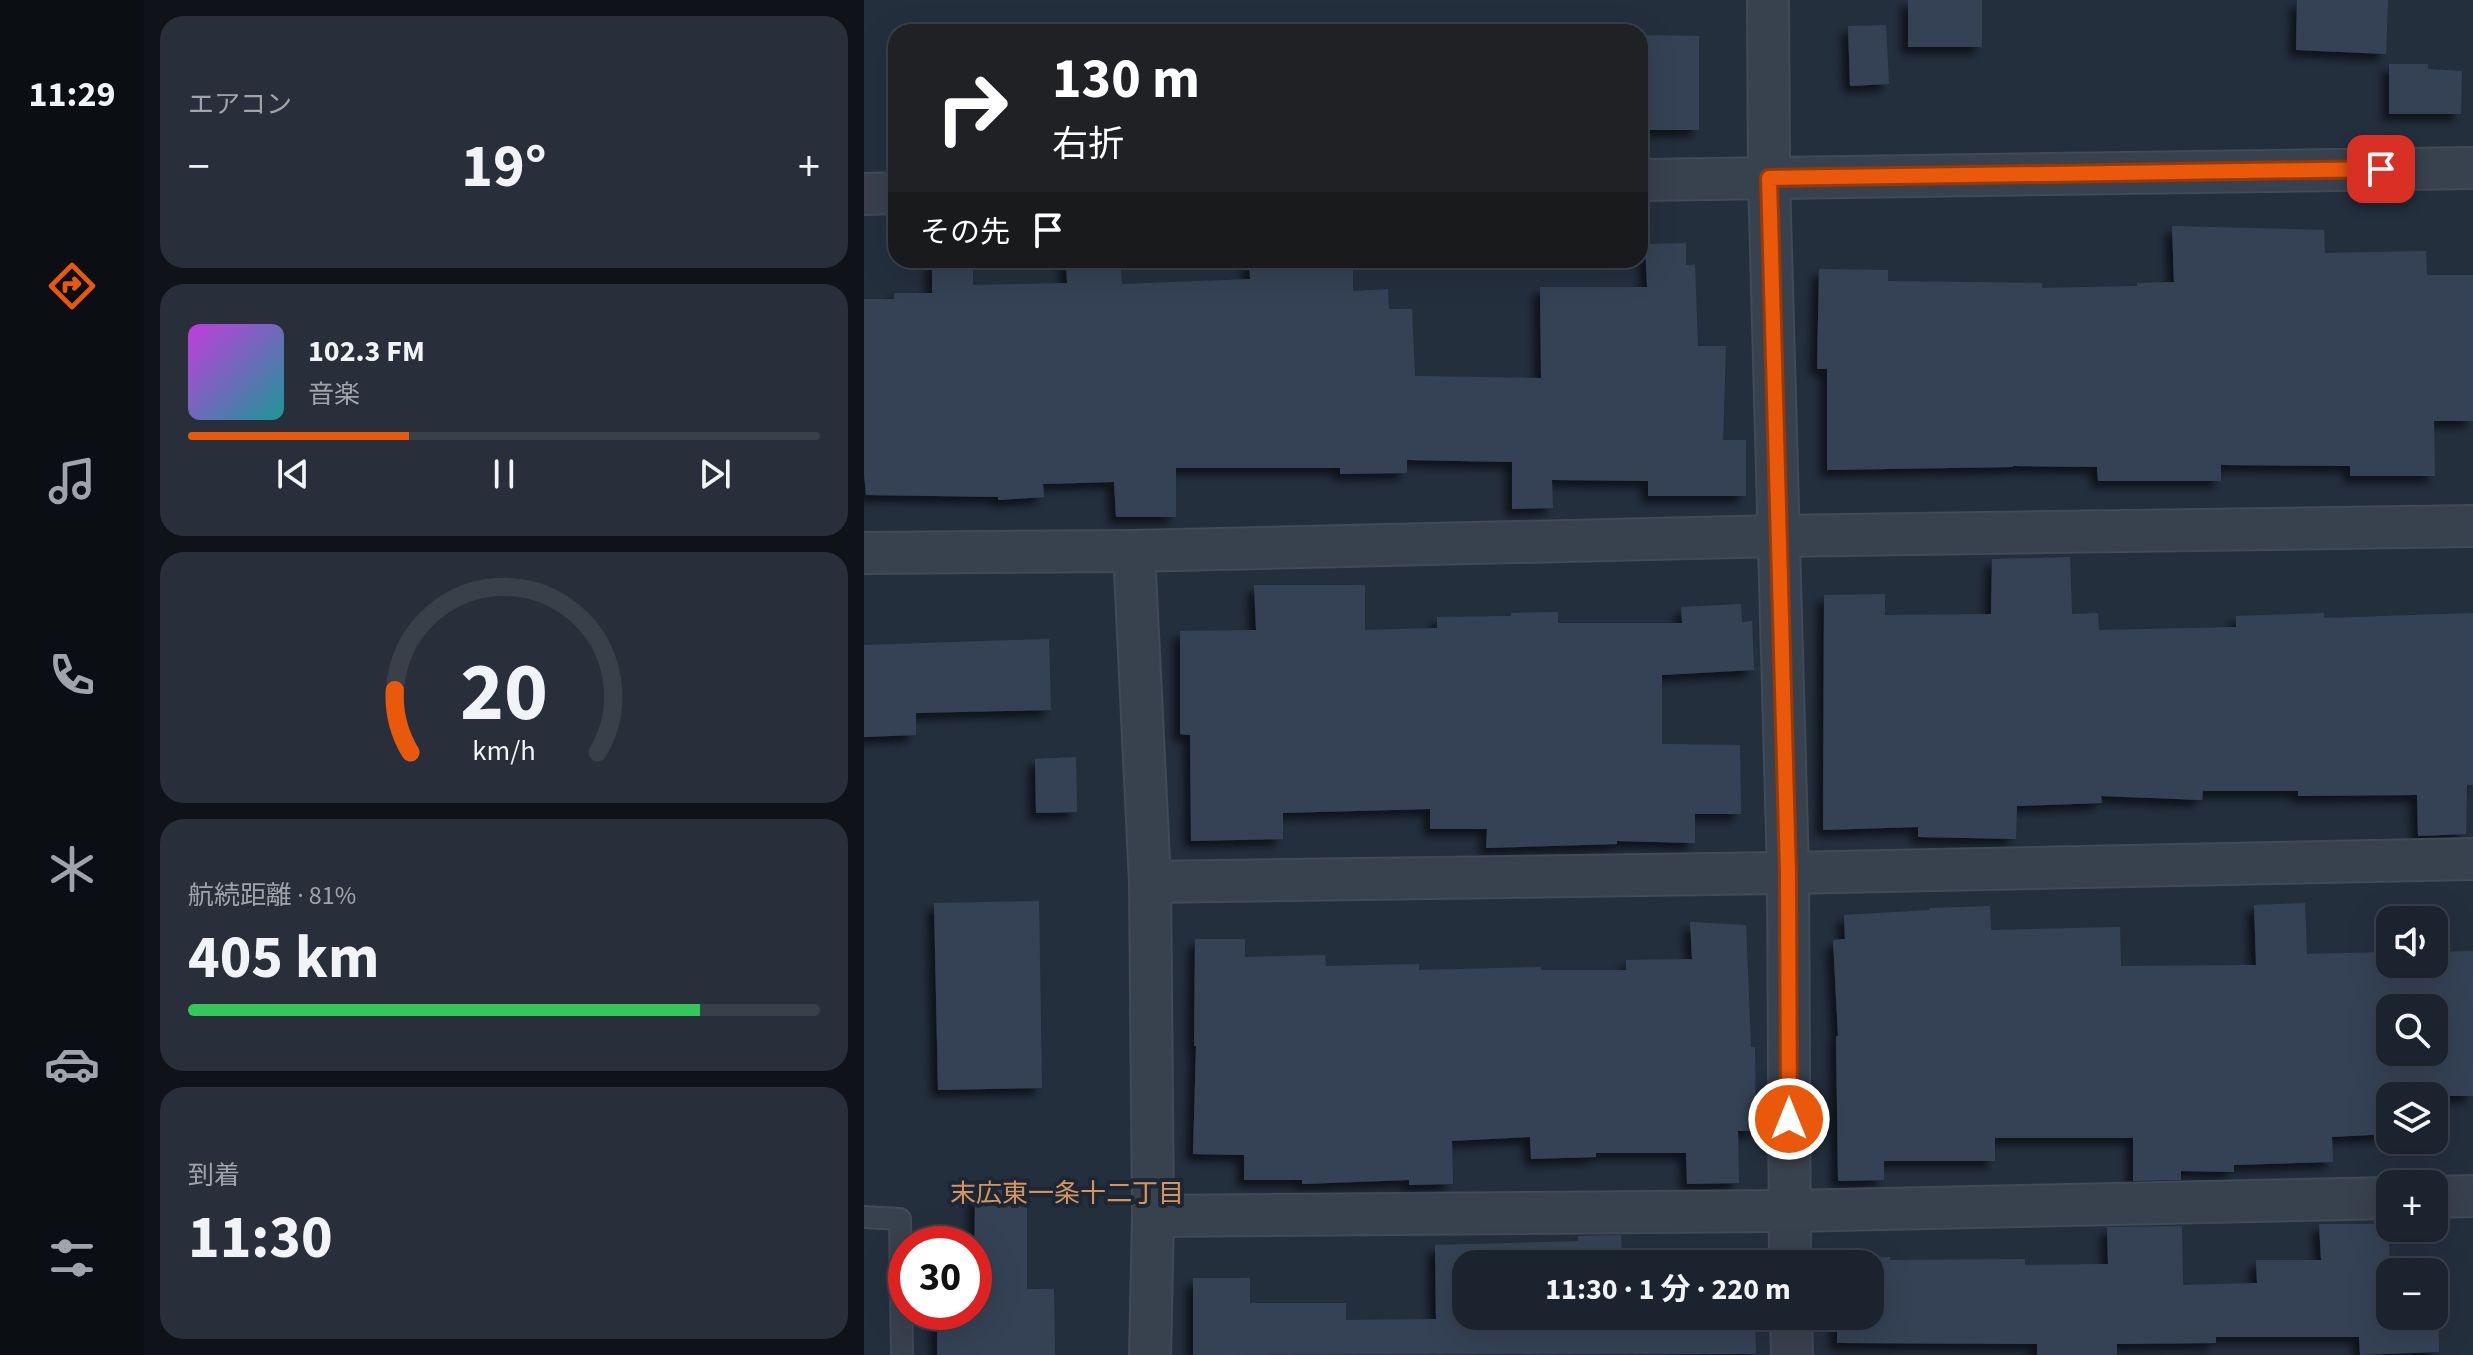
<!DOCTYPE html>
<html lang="ja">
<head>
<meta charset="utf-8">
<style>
	body { margin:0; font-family:"Source Sans 3","Noto Sans JP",sans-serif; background:#282f3a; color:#f1f3f6; height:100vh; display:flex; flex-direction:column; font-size:30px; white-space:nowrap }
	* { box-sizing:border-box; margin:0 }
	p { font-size:26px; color:#a0a4aa }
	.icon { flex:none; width:44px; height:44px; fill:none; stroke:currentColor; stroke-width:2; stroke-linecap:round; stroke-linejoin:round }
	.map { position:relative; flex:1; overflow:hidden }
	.side { display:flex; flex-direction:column; gap:16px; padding:16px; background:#0f1319; width:720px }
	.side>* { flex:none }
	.top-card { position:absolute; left:24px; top:24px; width:760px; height:244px; border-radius:24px; box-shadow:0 8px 32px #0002,0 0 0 2px #39404a; background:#202124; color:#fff; overflow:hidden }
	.fabs { position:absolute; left:1512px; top:906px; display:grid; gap:16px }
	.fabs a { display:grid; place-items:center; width:72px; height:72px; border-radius:16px; background:#1b232e; box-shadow:0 8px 32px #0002,0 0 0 2px #39404a; font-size:40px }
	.speed { position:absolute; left:24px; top:1226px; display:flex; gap:16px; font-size:40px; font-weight:700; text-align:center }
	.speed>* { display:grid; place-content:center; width:104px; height:104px; border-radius:50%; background:#1b232e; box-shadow:0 8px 32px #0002,0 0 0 2px #39404a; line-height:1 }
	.speed .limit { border:12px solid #d22; background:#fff; color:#111 }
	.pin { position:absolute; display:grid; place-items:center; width:68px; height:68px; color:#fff; margin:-34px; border-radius:16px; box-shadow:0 4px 12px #0006 }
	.me { position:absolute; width:88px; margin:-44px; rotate:0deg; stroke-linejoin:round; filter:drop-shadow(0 0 6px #0008) }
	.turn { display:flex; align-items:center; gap:28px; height:168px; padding:0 32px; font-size:36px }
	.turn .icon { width:104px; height:104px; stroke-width:2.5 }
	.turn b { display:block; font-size:56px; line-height:68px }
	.then { display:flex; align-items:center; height:76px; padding:0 32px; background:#0003; gap:16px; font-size:30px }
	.big { font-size:60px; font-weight:700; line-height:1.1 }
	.side .tile { flex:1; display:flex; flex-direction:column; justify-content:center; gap:12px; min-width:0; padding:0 28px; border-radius:24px; background:#282f3a }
	.side .dial { align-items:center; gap:0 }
	.dial svg { height:208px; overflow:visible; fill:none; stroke:#39404a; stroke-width:7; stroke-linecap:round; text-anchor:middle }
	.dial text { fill:#f1f3f6; stroke:none }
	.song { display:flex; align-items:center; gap:24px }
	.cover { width:96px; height:96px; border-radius:12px; background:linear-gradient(135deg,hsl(290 70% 55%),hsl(180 70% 35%)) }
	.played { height:8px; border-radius:4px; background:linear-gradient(90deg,#ea580c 35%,#39404a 35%) }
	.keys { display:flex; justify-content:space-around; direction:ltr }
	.heat { display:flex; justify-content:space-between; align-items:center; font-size:44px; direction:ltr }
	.charge { height:12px; border-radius:6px; background:linear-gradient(90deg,#34c759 81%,#39404a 0) }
	.trip { position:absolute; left:588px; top:1250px; width:432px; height:80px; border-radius:24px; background:#1b232e; box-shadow:0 8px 32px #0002,0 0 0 2px #39404a; font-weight:700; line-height:80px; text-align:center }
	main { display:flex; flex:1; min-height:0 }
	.tab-bar { display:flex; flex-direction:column; width:144px; justify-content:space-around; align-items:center; background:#0b0e12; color:#a0a4aa }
	.tab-bar .icon { width:56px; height:56px }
	.tab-bar .selected { color:#ea580c }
	.tab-bar b { font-size:36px; color:#f1f3f6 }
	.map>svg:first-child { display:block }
</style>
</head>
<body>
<main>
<nav class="tab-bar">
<b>11:29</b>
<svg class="icon selected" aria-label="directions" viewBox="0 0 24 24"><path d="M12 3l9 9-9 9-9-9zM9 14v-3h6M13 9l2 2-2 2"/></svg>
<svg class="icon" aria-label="music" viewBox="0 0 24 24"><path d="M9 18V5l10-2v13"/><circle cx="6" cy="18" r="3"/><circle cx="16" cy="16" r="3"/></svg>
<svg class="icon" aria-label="phone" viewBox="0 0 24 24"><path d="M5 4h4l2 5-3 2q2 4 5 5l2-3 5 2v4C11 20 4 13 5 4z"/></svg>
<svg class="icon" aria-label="climate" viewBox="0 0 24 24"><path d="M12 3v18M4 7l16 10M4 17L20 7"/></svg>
<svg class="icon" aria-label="car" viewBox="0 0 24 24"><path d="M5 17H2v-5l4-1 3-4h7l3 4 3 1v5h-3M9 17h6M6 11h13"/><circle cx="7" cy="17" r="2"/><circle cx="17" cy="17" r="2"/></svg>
<svg class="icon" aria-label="filters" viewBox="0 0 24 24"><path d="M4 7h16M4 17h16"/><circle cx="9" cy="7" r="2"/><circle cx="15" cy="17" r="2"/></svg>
</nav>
<section class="side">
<div class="tile"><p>エアコン</p>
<div class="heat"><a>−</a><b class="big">19°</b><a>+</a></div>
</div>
<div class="tile">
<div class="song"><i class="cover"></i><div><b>102.3 FM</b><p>音楽</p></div></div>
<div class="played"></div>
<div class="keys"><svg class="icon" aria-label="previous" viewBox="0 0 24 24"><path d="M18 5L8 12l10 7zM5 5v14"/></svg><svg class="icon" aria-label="pause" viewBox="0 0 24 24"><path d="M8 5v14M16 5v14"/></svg><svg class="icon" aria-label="next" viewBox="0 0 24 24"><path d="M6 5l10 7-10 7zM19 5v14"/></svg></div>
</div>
<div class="tile dial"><svg viewBox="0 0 100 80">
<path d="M14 69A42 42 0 1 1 86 69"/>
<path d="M14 69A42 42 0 0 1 8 45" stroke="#ea580c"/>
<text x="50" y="56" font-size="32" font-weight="700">20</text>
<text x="50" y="72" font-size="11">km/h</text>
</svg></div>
<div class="tile"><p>航続距離 · 81%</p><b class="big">405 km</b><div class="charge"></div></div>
<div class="tile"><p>到着</p><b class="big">11:30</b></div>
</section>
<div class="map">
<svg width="1609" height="1355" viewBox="0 0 1609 1355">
	<defs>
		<filter id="shadow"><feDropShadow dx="-7" dy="7" stdDeviation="4" flood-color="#0009"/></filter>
	</defs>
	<rect width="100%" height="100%" fill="#242f3e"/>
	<g fill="#364354" fill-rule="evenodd" filter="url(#shadow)">
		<rect x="1044" y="0" width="74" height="47"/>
		<polygon points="1433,0 1524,0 1522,54 1432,50"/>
		<polygon points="1022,25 1025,84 986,86 984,26"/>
		<polygon points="776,35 835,36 835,130 776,130"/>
		<polygon points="1525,64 1564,64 1564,69 1598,71 1597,114 1525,114"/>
		<polygon points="1308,226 1460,230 1461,253 1562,251 1563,275 1609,275 1609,421 1570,421 1571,476 1486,476 1486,466 1357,465 1357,481 1234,481 1233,467 1149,466 1149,467 963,470 963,369 953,369 955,269 1024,270 1024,281 1178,283 1178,288 1273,286 1273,283 1310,282"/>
		<polygon points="822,243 822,265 831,265 834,346 862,346 859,440 882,440 882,496 784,496 784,481 688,480 689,508 648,509 648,462 543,460 543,473 476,474 476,468 312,468 312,517 252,517 250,482 179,484 180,497 134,500 134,497 2,495 0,474 0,299 30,299 30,293 68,293 68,260 109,260 109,285 203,283 202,260 256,260 258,284 386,279 385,260 489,260 489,291 524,289 525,309 548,309 551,376 677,378 676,287 783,287 781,244"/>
		<polygon points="1206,557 1208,614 1234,613 1235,630 1372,627 1372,616 1460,613 1460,618 1609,613 1609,785 1603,785 1602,834 1554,836 1553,795 1434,796 1434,791 1339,791 1338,800 1237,796 1238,803 1153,806 1152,839 1054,837 1054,827 959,830 960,595 1021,594 1021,615 1127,614 1128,559"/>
		<polygon points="390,585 501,585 501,630 573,628 573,617 647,616 647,613 694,612 694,623 818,623 817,607 877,604 878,622 888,621 890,670 798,675 798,744 876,745 877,814 831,814 831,843 753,841 753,844 622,848 623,829 566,829 566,809 419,813 419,839 327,841 326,735 316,734 316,631 392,630"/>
		<polygon points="185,639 187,710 52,713 52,735 0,737 0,645"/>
		<polygon points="212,757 213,812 172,813 171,759"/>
		<polygon points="175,901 178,1088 74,1090 70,903"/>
		<path d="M1441,903L1443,954L1526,952V964H1570V952L1609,951V1096H1526V1134L1468,1137L1469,1162L1370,1165V1172L1317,1171V1180L1269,1181V1138H1131V1161H1020V1180L974,1181L972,1036H974L969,940L981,939L980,915L1065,910V908L1126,906L1127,930L1256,927L1257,966L1392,965L1390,905ZM1526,1008H1570V1052H1526Z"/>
		<polygon points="826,922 882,925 887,1047 891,1047 892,1131 874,1131 875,1183 823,1184 822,1153 732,1153 732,1157 667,1159 666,1137 588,1141 589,1184 545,1185 545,1180 438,1184 438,1180 380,1180 380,1155 329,1154 332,1046 330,1046 331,939 381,939 381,957 461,955 462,966 555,964 555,970 677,967 677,970 762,970 762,960 828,959"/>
		<polygon points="163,1183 163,1289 190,1289 191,1355 73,1355 73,1312 110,1312 111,1184"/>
		<polygon points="1455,1224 1525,1224 1526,1316 1570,1316 1570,1305 1574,1304 1575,1352 1496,1355 1495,1337 1352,1337 1352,1343 1253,1344 1253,1355 1173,1355 1173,1344 973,1343 973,1316 1006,1316 1006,1264 972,1264 972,1258 1026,1257 1026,1260 1161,1259 1161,1265 1244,1264 1243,1227 1318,1226 1319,1285 1393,1283 1392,1260 1457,1260"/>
		<polygon points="757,1235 758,1264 602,1264 602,1316 891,1316 892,1354 329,1355 329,1278 386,1278 386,1303 482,1303 482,1320 572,1319 571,1245 714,1241 714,1236"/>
	</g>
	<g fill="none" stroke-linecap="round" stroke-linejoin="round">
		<g stroke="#414a57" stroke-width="24">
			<polyline id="service" points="0,1217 36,1219 38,1355"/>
		</g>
		<g stroke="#414a57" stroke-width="44">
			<g id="minor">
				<polyline points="904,0 905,178 924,873 926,1264"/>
				<polyline points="776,180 1609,168"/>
				<polyline points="0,194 32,193"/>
				<polyline points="270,551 286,882 289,1216 286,1355"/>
				<polyline points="0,553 270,551 914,536 1609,526"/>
				<polyline points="286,882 924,873 1609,859"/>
				<polyline points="1570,1197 1609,1196"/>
				<polyline points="289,1216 925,1211 1526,1198"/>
				<polyline points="927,1316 928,1355"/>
			</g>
		</g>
		<use href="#service" stroke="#38414e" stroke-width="20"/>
		<use href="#minor" stroke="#38414e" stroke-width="40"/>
	</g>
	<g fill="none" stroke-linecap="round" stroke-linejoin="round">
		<g stroke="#983908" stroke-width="20">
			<polyline id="route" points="925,1119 924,873 905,178 1517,169"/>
		</g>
		<use href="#route" stroke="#ea580c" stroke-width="14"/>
	</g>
	<g text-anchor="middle" stroke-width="8" stroke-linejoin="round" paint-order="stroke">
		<g font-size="26" fill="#d59563" stroke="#1d2633">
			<text x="203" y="1202">末広東一条十二丁目</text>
		</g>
	</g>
</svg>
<div class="fabs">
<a><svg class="icon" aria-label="sound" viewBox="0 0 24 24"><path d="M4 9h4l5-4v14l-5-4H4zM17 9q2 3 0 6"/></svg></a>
<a><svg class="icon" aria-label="search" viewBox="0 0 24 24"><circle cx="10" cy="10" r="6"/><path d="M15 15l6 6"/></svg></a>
<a><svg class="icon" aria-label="layers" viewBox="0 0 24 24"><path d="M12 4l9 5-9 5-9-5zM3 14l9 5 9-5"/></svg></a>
<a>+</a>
<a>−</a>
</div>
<div class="speed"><div class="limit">30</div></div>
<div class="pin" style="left:1517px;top:169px;background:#d93025"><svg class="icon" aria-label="arrive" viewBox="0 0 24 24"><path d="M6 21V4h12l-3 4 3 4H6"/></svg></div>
<svg class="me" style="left:925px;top:1119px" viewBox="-20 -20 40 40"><circle r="17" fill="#ea580c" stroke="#fff" stroke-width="3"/><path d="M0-11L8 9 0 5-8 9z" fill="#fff"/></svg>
<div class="trip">11:30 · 1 分 · 220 m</div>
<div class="top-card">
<div class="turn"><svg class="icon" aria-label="right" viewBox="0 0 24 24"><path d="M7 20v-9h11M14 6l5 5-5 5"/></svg><div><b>130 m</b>右折</div></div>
<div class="then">その先<svg class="icon" aria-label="arrive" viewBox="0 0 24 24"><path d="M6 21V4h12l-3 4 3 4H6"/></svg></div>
</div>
</div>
</main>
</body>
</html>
